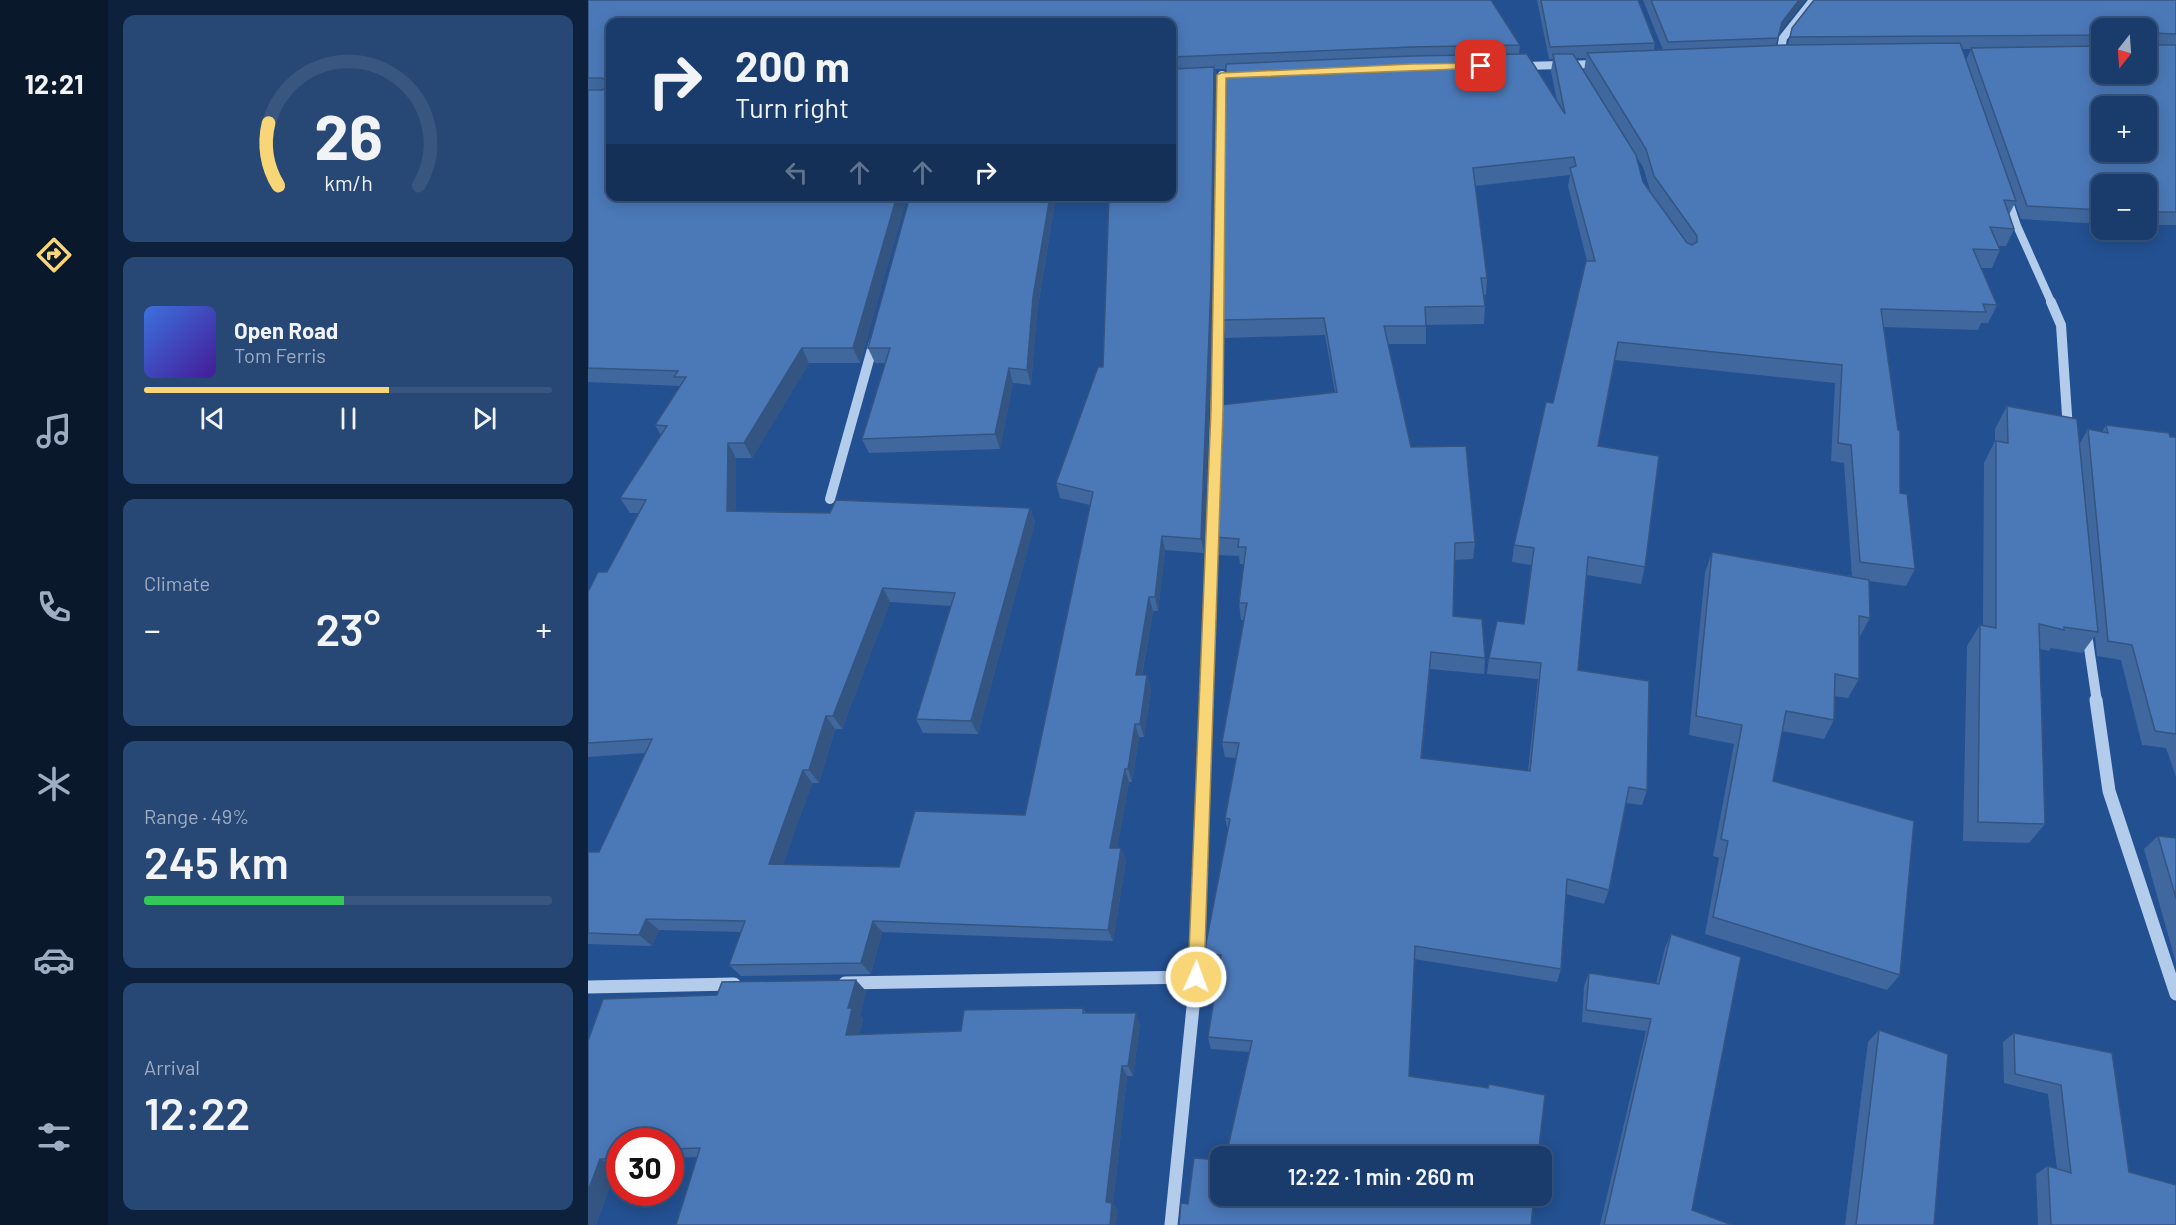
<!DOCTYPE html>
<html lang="en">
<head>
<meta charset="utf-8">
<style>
	body { margin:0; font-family:Barlow,sans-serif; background:#274775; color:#f1f3f6; height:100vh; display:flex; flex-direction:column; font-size:22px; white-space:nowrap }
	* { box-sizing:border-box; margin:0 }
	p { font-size:20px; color:#9fadc2 }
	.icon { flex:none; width:33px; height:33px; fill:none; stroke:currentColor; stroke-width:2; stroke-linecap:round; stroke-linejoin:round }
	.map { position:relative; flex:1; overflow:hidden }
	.sheet { display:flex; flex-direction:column; gap:15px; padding:15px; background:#0e213c; width:480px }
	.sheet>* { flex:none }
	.banner { position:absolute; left:18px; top:18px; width:570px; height:183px; border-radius:12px; box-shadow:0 3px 15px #0003,0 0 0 2px #385680; background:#1a3c6d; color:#f1f3f6; overflow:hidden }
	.needle { width:39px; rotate:197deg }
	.controls { position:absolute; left:1503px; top:18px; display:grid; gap:12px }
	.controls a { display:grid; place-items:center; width:66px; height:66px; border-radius:12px; background:#1a3c6d; box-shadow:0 3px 15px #0003,0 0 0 2px #385680; font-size:30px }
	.speed { position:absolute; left:18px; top:1128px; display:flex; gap:12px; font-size:30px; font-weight:700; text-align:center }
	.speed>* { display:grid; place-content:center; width:78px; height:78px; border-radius:50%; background:#1a3c6d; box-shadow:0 3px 15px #0003,0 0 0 2px #385680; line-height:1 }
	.speed .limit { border:9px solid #d22; background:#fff; color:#111 }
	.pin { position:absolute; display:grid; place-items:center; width:51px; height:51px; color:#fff; margin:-26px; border-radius:12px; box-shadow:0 3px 9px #0006 }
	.me { position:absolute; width:66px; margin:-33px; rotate:2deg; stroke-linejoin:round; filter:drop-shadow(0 0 4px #0008) }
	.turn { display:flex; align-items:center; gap:21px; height:126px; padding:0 30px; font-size:27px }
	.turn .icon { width:78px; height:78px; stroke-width:2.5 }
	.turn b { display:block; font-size:42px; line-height:51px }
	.lanes { display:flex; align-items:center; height:57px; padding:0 30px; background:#0003; justify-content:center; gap:30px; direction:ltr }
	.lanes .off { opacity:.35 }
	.big { font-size:45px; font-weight:600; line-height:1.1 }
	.sheet .widget { flex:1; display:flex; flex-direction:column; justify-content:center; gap:9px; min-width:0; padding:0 21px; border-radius:12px; background:#274775 }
	.sheet .dial { align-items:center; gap:0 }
	.dial svg { height:156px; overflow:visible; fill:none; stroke:#385680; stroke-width:7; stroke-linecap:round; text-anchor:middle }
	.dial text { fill:#f1f3f6; stroke:none }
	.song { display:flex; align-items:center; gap:18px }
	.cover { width:72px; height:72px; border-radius:9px; background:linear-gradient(135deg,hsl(220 70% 55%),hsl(260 70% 35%)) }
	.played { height:6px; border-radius:3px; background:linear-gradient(90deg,#f8d576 60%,#385680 60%) }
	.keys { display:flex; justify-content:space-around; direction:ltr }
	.heat { display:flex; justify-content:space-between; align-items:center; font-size:33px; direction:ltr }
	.charge { height:9px; border-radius:4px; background:linear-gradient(90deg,#34c759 49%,#385680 0) }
	.trip { position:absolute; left:622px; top:1146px; width:342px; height:60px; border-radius:12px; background:#1a3c6d; box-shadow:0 3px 15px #0003,0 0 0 2px #385680; font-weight:600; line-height:60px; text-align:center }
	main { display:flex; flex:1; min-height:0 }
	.menu { display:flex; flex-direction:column; width:108px; justify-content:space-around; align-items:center; background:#0a182c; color:#9fadc2 }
	.menu .icon { width:42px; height:42px }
	.menu .active { color:#f8d576 }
	.menu b { font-size:27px; color:#f1f3f6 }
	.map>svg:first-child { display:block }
</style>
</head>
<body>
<main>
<nav class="menu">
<b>12:21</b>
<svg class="icon active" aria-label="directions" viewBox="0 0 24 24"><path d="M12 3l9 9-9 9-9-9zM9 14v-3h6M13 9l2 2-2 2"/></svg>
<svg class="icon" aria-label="music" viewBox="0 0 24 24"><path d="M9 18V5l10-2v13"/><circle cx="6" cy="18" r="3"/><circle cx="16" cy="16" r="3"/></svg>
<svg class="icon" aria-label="phone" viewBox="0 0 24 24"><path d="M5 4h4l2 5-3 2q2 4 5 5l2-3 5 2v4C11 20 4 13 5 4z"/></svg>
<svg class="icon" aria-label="climate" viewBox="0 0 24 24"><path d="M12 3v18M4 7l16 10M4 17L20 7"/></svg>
<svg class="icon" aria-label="car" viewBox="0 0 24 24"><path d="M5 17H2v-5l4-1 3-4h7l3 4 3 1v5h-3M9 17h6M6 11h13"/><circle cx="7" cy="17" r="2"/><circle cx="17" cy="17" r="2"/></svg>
<svg class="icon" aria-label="filters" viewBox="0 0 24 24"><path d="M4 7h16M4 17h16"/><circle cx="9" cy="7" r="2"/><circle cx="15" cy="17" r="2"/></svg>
</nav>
<section class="sheet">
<div class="widget dial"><svg viewBox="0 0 100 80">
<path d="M14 69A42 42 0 1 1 86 69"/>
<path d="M14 69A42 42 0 0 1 9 37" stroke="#f8d576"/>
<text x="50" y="56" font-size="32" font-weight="700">26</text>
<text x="50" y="72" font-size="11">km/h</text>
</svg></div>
<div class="widget">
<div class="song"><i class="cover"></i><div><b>Open Road</b><p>Tom Ferris</p></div></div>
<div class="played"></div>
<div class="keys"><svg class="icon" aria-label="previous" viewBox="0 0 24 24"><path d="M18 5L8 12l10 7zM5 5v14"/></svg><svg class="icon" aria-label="pause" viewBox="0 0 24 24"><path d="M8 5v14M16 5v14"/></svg><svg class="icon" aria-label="next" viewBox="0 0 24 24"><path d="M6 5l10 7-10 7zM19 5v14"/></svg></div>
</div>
<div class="widget"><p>Climate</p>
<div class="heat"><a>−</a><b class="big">23°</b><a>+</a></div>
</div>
<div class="widget"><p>Range · 49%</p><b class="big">245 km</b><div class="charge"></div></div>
<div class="widget"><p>Arrival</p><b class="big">12:22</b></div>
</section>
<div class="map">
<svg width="1588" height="1225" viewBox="0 0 1588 1225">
	<rect width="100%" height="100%" fill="#235091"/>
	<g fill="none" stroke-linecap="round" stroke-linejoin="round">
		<g stroke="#b4ccec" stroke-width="8">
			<polyline points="1192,56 1195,38 1225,0"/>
			<polyline points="932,66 1009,64"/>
			<polyline points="1420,199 1429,226 1464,304"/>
			<polyline points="631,304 634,75"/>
		</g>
		<g stroke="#b4ccec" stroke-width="10">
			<polyline points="1463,302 1473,325 1480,430"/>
			<polyline points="242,499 286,342"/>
			<polyline points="1499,634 1509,702"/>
			<polyline points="618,702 631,302"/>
		</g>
		<g stroke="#b4ccec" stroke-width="13">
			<polyline points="1508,700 1521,791 1588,994"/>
			<polyline points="257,983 608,977"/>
			<polyline points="0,987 146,984"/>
			<polyline points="583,1225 608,977 618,700"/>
		</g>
	</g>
	<g fill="#40689e" fill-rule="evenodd">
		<path d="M0,0H903L932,45L931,54H939L969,101L963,71L965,59H961L949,0H1050L1067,43L1066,50H1075L1055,0H1217L1191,33L1188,45H1200L1204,28L1226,0H1588V225H1558V184H1514V224L1433,219L1427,203L1421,215L1426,229L1418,246H1410L1412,250L1404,268H1393L1409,305L1400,323H1393L1390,330L1295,327L1310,430L1312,431V493L1319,494L1327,569L1318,586L1281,581L1282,618L1271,638V679L1260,698L1246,696V720L1236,739L1194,731L1185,781L1326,821L1312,975L1299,990L1117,934L1131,858L1125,856L1146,744L1101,735L1117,573L1124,552L1264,576L1256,463L1243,461L1247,383L1027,360L1010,446L1071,456L1057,567L1053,584L999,575L990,670L1061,681L1059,790L1054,805L1038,803L1021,890L1016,904L978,894L973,969L969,982L826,959L821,1076L900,1088L901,1084L957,1095L950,1156H638L661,1052L623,1049L620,1037L631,968L620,967L616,954L640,831L637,818L648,758L637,757L634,742L656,620H653L651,603L656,564H652L651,556L630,555L627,537L632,405L747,392L737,335L637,338L635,320L638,69H627L628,82L625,298L616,553L577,550L570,611H565L554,675H559L563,689L556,737H551L544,782H541L529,848H533L538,860L525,941L294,932L283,974L153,976L141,965L153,932L71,930L64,946L0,944V852H11L58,753L0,757V592L10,572H19L51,513H42L32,498L73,435L67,425L92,386L0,382ZM22,22H584V196H521L515,367H510L468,483L472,498L502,505L437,815L327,811L311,867L195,864L224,783H231L247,729H254L302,602L363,606L328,719L335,733L390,734L447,522L442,508L248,500L242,513L148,511V458H164L221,363H272L319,196H22ZM1514,28H1558V74H1514ZM1374,49H1383L1378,60L1381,67ZM988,58H998L996,71L1055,167L1062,190L1055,182L1048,155ZM1514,106H1558V152H1514ZM982,175L980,186L999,261H998L965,403L958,402L926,545L924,562L943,565L936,624L909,621L901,658L899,674L950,679L940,771L834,758L842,669L896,674L897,658L894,619L865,616L867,560L885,559L887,542L878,446L823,447L800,344H838V325L896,324L897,306L896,295H898L899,278L887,186Z"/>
		<polygon points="322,196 468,196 449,312 443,385 425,383 412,449 281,453 274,439 297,363 287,363 280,348"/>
		<polygon points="1419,406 1492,443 1500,429 1514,432 1518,425 1582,437 1588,437 1588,777 1578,748 1554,745 1533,660 1509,656 1507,636 1494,653 1463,648 1461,651 1452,649 1457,824 1441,843 1375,841 1379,646 1392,625 1395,625 1396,463 1407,441 1407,429"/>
		<polygon points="1570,836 1588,838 1588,963 1556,849"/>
		<polygon points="1083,934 1104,1210 1144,1225 1012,1225 1058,1031 994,1022 996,986 1001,973 1068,984 1077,948"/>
		<polygon points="278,991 272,1015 275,1019 271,1035 373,1031 495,1008 498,1013 552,1024 545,1076 539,1076 525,1204 530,1211 109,1157 82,1158 82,1142 32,1142 32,1168 28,1168 8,1225 0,1225 0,1041"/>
		<polygon points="1291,1030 1346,1225 1257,1225 1280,1042"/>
		<polygon points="1426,1033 1524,1053 1541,1172 1588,1225 1450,1225 1448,1174 1460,1166 1469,1169 1460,1094 1416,1083 1415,1042"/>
	</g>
	<g fill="#345581">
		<polygon points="1211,0 1217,0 1190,34 1194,22"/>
		<polygon points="626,67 628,82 625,298 616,553 613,539"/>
		<polygon points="309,196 319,196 272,363 265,348"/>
		<polygon points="462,196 468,196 449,312 443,385 439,370 445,297"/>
		<polygon points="214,348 221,363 164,458 156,443"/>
		<polygon points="421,368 425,383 412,449 407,434"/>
		<polygon points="140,443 148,458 148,526 139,511"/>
		<polygon points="442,508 447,522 390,734 383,721"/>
		<polygon points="574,536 577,550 570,611 567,597"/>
		<polygon points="295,588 302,602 254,729 245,716"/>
		<polygon points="561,597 565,611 551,689 548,675"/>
		<polygon points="843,652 842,669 833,773 833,758"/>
		<polygon points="559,675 563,689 556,737 552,724"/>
		<polygon points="238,716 247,729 231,783 221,770"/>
		<polygon points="547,724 551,737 544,782 540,769"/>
		<polygon points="537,769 541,782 527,860 522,848"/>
		<polygon points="215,770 224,783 191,876 181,864"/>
		<polygon points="533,848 538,860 525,941 520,930"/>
		<polygon points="58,919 71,930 64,946 51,935"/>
		<polygon points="285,921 294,932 283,974 273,963"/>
		<polygon points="268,980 278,991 272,1015 275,1019 268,1046 258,1035 260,1008"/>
		<polygon points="548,1013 552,1024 545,1076 540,1066"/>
		<polygon points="534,1066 539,1076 525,1204 530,1211 528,1225 522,1225 518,1202"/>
		<polygon points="12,1159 28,1168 8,1225 0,1225 0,1191"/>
	</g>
	<g fill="#4b79b8" stroke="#345581" stroke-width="1.5" fill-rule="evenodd">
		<polygon points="0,0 903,0 932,45 823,47 584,57 584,22 22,22 22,196 309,196 265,348 214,348 156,443 140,443 139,511 242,513 248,500 442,508 383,721 328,719 367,593 295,588 245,716 238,716 221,770 215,770 181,864 311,867 327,811 437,815 505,492 468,483 510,367 515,367 521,196 584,196 584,69 626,67 623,283 613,539 574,536 567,597 561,597 548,675 559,675 552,724 547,724 540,769 537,769 522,848 533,848 520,930 285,921 273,963 141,965 157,921 58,919 51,935 0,933 0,852 11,852 64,739 0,743 0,592 10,572 19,572 58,500 32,498 79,426 67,425 98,377 86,377 90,371 0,368 0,90 14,90 19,88 20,82 14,78 0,78"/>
		<polygon points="953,0 1050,0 1067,43 962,47"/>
		<polygon points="1063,0 1211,0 1194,22 1190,38 1080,42"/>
		<polygon points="1226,0 1588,0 1588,34 1564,33 1558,40 1558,28 1514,28 1514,35 1202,37 1204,28"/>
		<path d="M1558,40L1564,45H1588V212H1558V184H1514V210L1439,206L1383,48L1514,46V74H1558ZM1514,106H1558V152H1514Z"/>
		<path d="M1372,43L1428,201L1416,200L1426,229L1402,227L1412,250L1385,249L1409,305L1395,304L1398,312L1293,309L1310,430L1312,431V493L1319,494L1327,569L1272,562L1263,445L1250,443L1254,365L1030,342L1010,446L1071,456L1057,567L1000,557L990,670L1061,681L1059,790L1041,787L1021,890L979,879L973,969L827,946L821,1076L900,1088L901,1084L957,1095L950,1156H638L664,1041L620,1037L633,955L616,954L642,819L637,818L651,743L634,742L659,603H651L658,547H650L651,539L627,537L632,405L749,392L736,318L635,320L638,64L824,56L939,54L977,114L965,54H985L1048,155L1055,182L1099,243L1104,245L1109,242V236L1066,176L1058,149L999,53L1197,45ZM986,157L988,166L982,168L1007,261H998L965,403L958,402L926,545L946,548L936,624L909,621L901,658L953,663L942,771L833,758L843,652L897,658L894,619L865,616L867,543L887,542L878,446L823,447L796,326H838L837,307L897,306L893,278H899L885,168Z"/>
		<polygon points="322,196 462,196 445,297 439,370 421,368 407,434 274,439 302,348 280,348"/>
		<polygon points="1419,406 1489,419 1510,632 1476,627 1476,630 1451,624 1457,824 1390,822 1392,625 1408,628 1408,441 1420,443"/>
		<polygon points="1518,425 1581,433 1582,437 1588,437 1588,734 1567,731 1544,645 1520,641 1500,429 1520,433"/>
		<polygon points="1124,552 1281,580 1282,618 1271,616 1271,679 1247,674 1246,720 1198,711 1185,781 1326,821 1312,975 1125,917 1140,841 1133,839 1154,725 1108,716"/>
		<polygon points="1570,836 1588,838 1588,898"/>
		<polygon points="1083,934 1153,957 1104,1210 1144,1225 1016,1225 1063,1019 998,1010 1001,973 1071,984"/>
		<polygon points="268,980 260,1008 264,1008 258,1035 373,1031 376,1010 495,1008 495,1013 548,1013 540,1066 534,1066 518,1202 524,1203 522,1225 88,1225 112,1148 82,1149 82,1142 32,1142 32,1159 12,1159 0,1191 0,1041 15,999 129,995 134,982"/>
		<polygon points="1291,1030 1360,1054 1346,1225 1268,1225"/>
		<polygon points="1426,1033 1524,1053 1541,1172 1588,1185 1588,1225 1463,1225 1460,1166 1483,1173 1473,1085 1427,1074"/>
		<polygon points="606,1158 633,1160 633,1196 946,1196 943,1225 591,1225 593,1203 600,1204"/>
	</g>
	<polygon fill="#f8d576" stroke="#a18a4d" stroke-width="1.5" points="893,63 896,64 896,68 638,78 635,410 616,977 614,983 608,986 602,983 600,977 623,410 629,75 633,73 823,64"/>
</svg>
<div class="controls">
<a><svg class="needle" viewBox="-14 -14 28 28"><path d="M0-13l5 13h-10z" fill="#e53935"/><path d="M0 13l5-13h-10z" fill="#9fadc2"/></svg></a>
<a>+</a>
<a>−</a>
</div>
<div class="speed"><div class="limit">30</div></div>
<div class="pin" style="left:893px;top:66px;background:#d93025"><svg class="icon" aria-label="arrive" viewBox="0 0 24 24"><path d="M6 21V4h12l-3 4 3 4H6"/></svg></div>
<svg class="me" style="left:608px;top:977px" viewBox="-20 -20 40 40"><circle r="17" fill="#f8d576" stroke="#fff" stroke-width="3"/><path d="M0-11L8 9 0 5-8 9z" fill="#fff"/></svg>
<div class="trip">12:22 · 1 min · 260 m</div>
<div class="banner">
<div class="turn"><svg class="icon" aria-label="right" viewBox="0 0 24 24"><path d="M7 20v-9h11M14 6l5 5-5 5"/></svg><div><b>200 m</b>Turn right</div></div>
<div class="lanes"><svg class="icon off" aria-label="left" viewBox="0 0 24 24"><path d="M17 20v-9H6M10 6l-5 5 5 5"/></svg><svg class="icon off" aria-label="ahead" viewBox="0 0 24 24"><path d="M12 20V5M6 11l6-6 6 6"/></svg><svg class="icon off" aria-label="ahead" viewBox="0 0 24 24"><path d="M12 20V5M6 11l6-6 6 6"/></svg><svg class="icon" aria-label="right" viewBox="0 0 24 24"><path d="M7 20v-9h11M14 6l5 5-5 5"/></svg></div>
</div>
</div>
</main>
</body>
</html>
